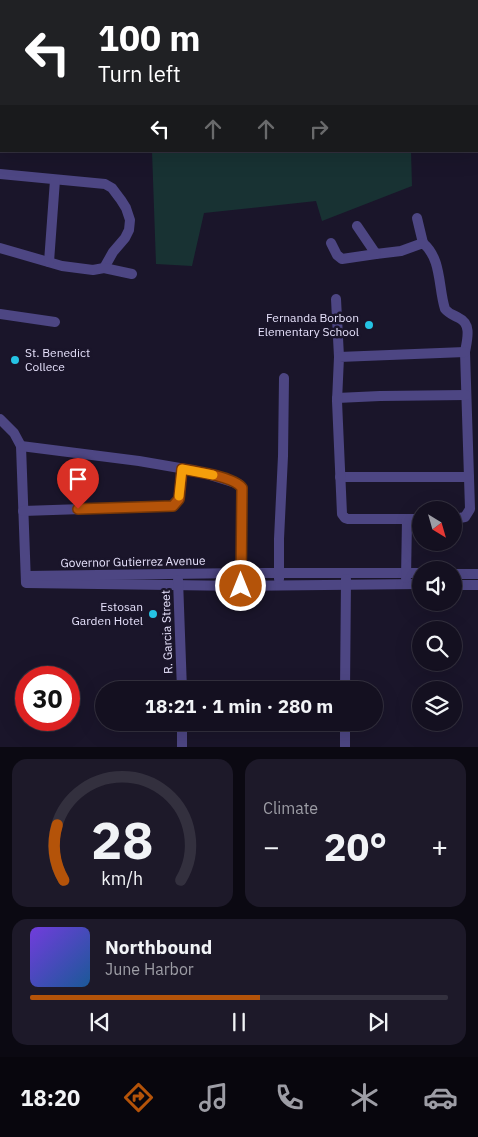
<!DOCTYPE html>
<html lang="en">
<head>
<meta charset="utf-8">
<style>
	body { margin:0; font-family:"IBM Plex Sans",sans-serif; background:#1d1929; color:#f1f3f6; height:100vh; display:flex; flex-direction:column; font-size:19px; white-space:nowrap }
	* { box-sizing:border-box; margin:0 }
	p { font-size:16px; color:#9d9da5 }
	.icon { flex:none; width:28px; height:28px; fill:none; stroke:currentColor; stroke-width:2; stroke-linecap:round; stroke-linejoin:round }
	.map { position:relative; height:747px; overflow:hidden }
	.details { display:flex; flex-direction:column; gap:12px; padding:12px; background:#0b0912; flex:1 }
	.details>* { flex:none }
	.guide { position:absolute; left:0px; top:0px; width:479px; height:152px; box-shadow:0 5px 20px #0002,0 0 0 1px #33303e; background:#202124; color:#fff; overflow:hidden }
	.needle { width:32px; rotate:143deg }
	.tools { position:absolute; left:412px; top:501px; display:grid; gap:10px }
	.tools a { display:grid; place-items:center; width:50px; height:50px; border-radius:50%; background:#141020; box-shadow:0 5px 20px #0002,0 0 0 1px #33303e; font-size:25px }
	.speed { position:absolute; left:15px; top:666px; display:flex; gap:10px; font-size:25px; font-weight:700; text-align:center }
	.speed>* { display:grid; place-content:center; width:65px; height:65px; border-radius:50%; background:#141020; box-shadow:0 5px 20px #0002,0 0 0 1px #33303e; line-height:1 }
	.speed .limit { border:8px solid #d22; background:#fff; color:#111 }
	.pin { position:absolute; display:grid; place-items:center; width:42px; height:42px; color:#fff; margin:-51px -21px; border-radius:50% 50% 50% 0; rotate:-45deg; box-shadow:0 0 5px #0007 }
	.pin .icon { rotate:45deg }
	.me { position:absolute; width:55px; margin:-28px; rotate:0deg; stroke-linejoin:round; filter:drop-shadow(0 0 4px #0008) }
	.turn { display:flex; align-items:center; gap:18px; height:105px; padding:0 15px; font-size:22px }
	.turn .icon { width:65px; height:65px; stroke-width:2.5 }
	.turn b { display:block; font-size:35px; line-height:42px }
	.lanes { display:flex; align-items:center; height:48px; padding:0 15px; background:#0003; justify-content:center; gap:25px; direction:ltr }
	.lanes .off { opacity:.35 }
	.big { font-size:38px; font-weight:800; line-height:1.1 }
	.details .card { flex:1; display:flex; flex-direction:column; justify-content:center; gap:8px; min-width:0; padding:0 18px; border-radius:15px; background:#1d1929 }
	.details .dial { align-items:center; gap:0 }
	.dial svg { height:130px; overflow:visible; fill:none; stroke:#33303e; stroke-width:7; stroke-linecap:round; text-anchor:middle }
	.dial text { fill:#f1f3f6; stroke:none }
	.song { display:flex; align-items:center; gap:15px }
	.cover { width:60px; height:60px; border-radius:8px; background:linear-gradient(135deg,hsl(260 70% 55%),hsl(210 70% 35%)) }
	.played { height:5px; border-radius:2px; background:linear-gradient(90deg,#b45309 55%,#33303e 55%) }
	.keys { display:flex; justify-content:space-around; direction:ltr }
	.heat { display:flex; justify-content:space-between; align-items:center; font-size:28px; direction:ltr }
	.details .tiles { flex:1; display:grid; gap:12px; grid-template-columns:1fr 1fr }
	.card:last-child { grid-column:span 2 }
	.trip { position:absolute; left:95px; top:681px; width:288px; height:50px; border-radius:25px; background:#141020; box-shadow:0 5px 20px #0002,0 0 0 1px #33303e; font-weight:800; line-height:50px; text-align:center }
	.dock { display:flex; height:80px; justify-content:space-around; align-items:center; background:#08060d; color:#9d9da5 }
	.dock .icon { width:35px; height:35px }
	.dock .on { color:#b45309 }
	.dock b { font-size:22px; color:#f1f3f6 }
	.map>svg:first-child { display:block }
</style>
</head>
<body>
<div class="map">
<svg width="478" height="747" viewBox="0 0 478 747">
	<rect width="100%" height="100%" fill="#1a152a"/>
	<g fill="#183233">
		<polygon points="261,0 408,0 409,1 260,1"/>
		<polygon points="152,151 411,151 412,186 322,221 316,201 204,213 192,266 156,264"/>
	</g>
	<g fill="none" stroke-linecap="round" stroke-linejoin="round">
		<g stroke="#4d4683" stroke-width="10">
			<polyline points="28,0 28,1"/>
			<polyline points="86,0 86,1"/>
			<polyline points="245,1 246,0"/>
			<polyline points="0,65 1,66"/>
			<polyline points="0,174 105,184 112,188 121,200 126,208 130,220 129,230 125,238 113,252 104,268"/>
			<polyline points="417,218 423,243"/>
			<path d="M357,226L376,254L401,251L423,243C442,259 438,287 445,309C449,314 454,315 459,318C472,324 467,340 465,352L470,509L465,517L454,519"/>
			<polyline points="331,243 337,255 342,259 376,254"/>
			<polyline points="0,248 62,266 93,270 104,268 132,274"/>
			<polyline points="49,262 55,180"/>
			<polyline points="336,299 339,357"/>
			<polyline points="0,314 55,322"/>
			<polyline points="337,398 380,396 466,395"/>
			<polyline points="0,419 14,433 21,446 26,583 241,586 421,584"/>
			<polyline points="21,446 139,461 197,471 239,484 242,488 241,580"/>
			<polyline points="340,477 469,477"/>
			<polyline points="23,511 171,506 179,499 182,469"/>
			<polyline points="407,519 348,519 345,518 342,514 337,401 339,357 465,352"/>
			<polyline points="454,574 478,574"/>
			<polyline points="26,576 241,573 421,573"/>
			<polyline points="406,578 407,519 421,519"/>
			<polyline points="279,579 279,539 283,456 284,378"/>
			<polyline points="178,580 182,690"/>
			<polyline points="454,585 478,585"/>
			<polyline points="345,690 346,579"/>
			<polyline points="182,747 182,722"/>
			<polyline points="345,747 345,722"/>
		</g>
	</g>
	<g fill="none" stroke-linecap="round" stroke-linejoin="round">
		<g stroke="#753606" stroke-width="12">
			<path id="route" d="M78,509L173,506L179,499L182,469C195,471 235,477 242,488L241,586"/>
		</g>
		<use href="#route" stroke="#b45309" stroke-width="9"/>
		<polyline stroke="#f59e0b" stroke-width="9" points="179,496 182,469 213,475"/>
	</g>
	<g fill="#25c3e4" stroke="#1a152a" stroke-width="2">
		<circle cx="369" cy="325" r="5"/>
		<circle cx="15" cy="360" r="5"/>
		<circle cx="153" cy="614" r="5"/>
	</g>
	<g text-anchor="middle" stroke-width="5" stroke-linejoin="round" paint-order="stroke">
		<g font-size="12" fill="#e6e1fb" stroke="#1a152a" text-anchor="end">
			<text x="359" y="322">Fernanda Borbon<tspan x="359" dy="14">Elementary School</tspan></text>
			<text x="25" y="357" text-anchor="start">St. Benedict<tspan x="25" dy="14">Collece</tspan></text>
			<text x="143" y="611">Estosan<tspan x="143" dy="14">Garden Hotel</tspan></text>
		</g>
		<g font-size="12" fill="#e6e1fb" stroke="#1a152a">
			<text transform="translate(133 562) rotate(-1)" y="4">Governor Gutierrez Avenue</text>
			<text transform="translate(167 632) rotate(-92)" y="4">R. Garcia Street</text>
		</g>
	</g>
</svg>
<div class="tools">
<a><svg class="needle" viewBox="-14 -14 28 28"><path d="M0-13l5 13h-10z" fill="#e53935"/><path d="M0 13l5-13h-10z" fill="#9d9da5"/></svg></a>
<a><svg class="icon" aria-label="sound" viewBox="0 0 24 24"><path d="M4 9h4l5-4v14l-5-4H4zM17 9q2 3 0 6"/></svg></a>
<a><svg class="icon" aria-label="search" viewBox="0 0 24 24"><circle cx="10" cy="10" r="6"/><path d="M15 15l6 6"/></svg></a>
<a><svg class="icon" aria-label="layers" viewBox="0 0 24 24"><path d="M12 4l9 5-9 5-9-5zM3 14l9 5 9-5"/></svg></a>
</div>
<div class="speed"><div class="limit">30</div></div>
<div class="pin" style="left:78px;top:509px;background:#d93025"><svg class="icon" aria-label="arrive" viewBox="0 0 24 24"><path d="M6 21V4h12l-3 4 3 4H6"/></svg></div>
<svg class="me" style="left:241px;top:586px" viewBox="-20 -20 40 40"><circle r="17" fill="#b45309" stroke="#fff" stroke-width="3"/><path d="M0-11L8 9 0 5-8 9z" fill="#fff"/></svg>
<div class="trip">18:21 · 1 min · 280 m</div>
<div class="guide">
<div class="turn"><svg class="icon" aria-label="left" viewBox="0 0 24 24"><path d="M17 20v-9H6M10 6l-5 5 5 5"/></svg><div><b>100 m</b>Turn left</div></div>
<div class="lanes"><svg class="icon" aria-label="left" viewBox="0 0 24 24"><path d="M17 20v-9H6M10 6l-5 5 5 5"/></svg><svg class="icon off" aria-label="ahead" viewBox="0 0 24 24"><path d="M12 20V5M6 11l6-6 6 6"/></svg><svg class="icon off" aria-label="ahead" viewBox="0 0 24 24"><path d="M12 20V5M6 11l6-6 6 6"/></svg><svg class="icon off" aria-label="right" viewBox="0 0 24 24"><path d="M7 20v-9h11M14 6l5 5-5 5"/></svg></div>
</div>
</div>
<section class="details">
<div class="tiles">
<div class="card dial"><svg viewBox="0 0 100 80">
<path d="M14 69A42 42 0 1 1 86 69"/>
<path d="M14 69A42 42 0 0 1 10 35" stroke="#b45309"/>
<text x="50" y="56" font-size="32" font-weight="700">28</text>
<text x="50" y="72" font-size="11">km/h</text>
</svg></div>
<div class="card"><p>Climate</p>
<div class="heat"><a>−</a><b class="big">20°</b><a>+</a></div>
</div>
<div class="card">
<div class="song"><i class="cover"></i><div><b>Northbound</b><p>June Harbor</p></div></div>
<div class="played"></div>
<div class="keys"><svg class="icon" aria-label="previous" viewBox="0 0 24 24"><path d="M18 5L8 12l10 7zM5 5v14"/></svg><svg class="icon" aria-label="pause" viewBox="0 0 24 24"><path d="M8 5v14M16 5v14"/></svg><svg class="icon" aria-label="next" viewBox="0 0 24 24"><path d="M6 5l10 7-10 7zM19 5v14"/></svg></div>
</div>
</div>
</section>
<nav class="dock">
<b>18:20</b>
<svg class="icon on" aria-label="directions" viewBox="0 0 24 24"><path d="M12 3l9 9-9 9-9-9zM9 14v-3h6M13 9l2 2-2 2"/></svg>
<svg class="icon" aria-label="music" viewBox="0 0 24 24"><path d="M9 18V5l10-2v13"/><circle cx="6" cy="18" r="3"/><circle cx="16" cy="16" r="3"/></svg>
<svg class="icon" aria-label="phone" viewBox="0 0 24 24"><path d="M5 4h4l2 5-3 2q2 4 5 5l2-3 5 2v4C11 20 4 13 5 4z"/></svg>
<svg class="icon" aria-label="climate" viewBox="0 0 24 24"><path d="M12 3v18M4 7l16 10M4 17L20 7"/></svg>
<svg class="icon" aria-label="car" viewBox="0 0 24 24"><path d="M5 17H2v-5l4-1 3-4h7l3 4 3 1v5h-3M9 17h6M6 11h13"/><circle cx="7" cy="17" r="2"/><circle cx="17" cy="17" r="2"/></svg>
</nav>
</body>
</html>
